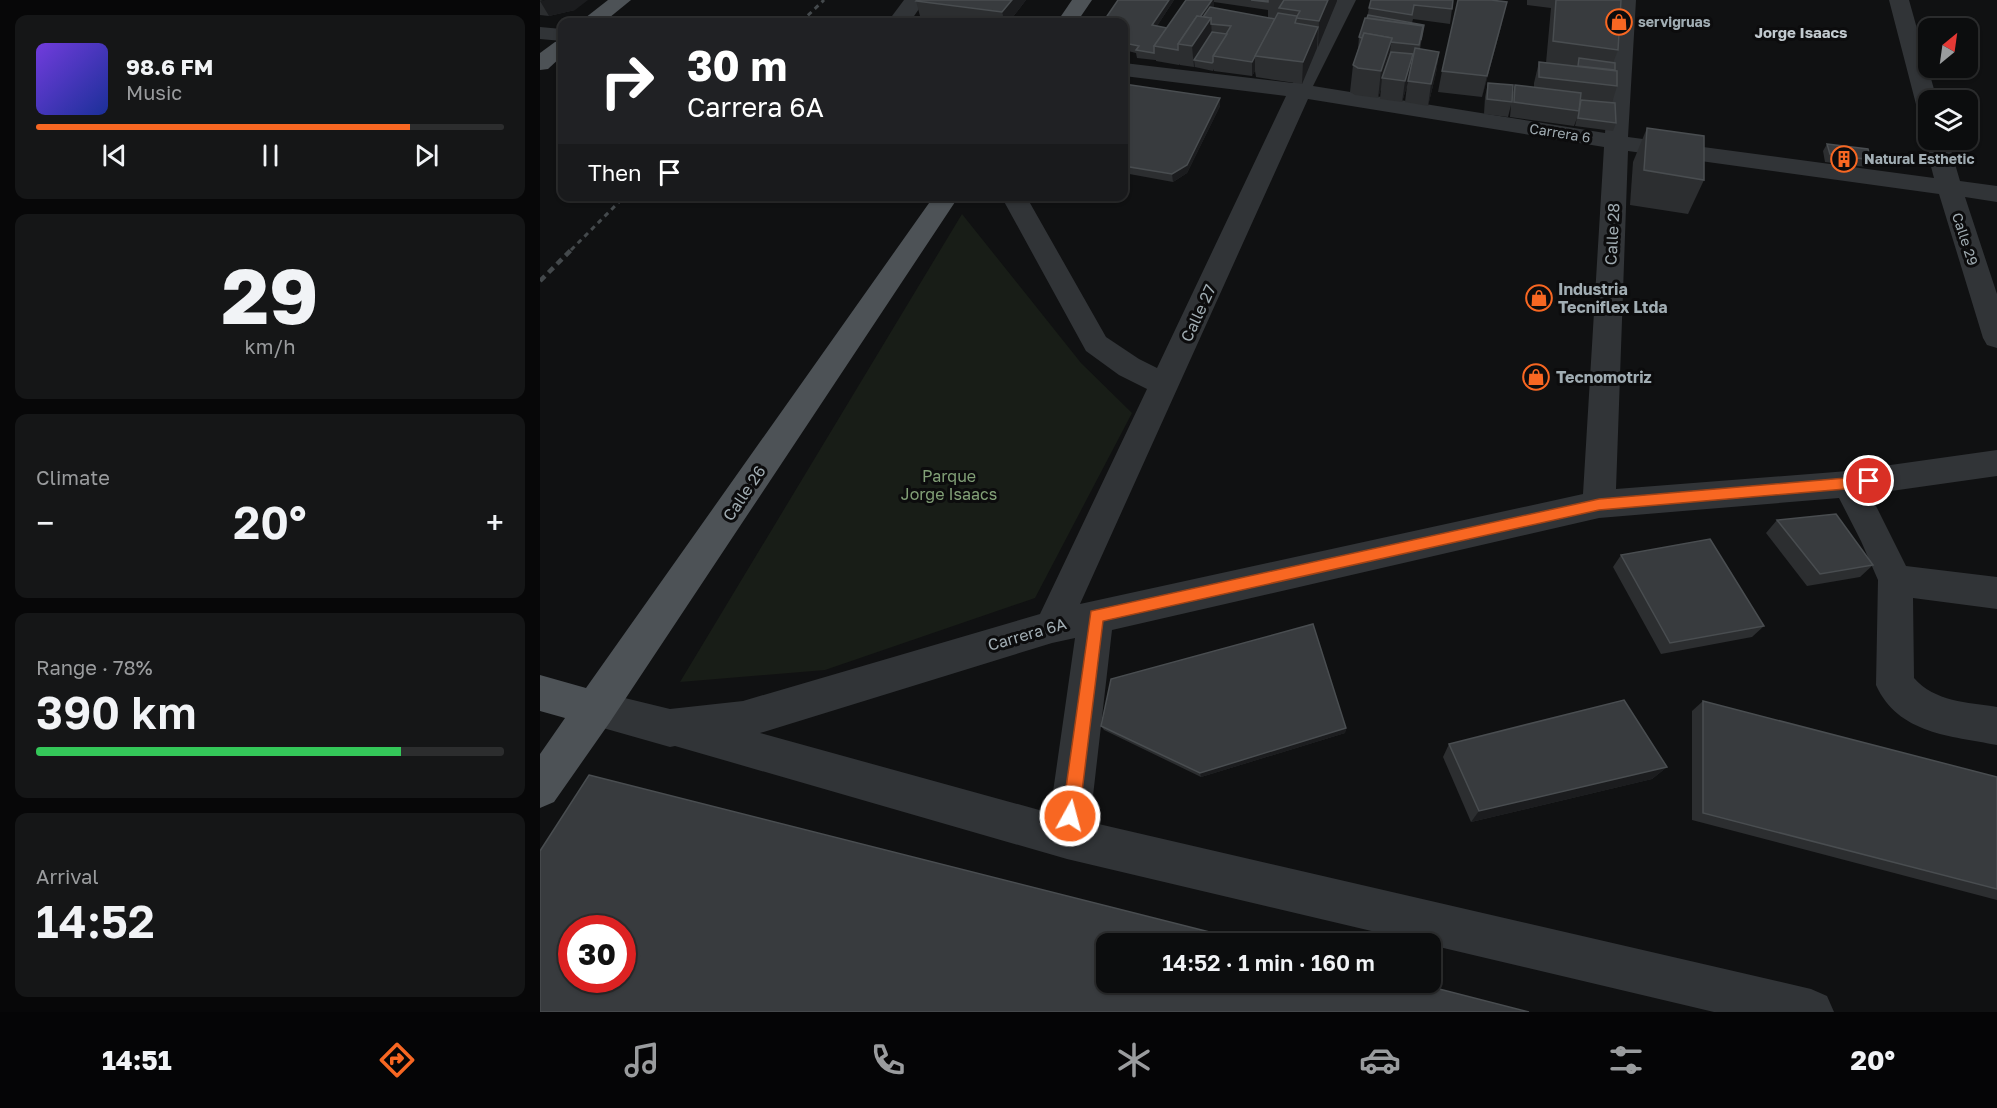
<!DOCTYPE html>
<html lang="en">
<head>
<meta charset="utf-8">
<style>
	body { margin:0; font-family:"Golos Text",sans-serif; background:#151617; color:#f1f3f6; height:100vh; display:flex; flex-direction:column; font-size:22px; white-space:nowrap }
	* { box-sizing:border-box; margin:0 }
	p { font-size:20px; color:#9a9c9e }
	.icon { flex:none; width:33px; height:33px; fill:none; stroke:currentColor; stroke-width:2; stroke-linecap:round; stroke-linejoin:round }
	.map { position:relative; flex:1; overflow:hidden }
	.panel { display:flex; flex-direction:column; gap:15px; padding:15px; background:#070708; width:540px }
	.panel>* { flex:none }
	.hud { position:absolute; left:18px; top:18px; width:570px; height:183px; border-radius:12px; box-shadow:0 2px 4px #0004,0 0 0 2px #2c2d2e; background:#202124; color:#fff; overflow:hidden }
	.needle { width:39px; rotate:29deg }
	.controls { position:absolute; left:1378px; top:18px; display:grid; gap:12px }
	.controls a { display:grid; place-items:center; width:60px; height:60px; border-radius:12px; background:#0c0d0e; box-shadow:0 2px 4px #0004,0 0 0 2px #2c2d2e; font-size:30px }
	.speed { position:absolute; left:18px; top:915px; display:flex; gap:12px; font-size:30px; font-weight:700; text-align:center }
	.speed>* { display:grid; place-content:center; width:78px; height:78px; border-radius:50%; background:#0c0d0e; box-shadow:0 2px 4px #0004,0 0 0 2px #2c2d2e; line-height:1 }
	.speed .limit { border:9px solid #d22; background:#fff; color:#111 }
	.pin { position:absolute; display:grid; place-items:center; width:51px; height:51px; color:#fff; margin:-26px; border:3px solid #fff; border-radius:50%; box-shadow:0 2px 6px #0007 }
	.me { position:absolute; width:66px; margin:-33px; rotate:7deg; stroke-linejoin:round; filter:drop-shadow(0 0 4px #0008) }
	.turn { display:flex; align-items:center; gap:21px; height:126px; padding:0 30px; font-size:27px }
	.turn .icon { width:78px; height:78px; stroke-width:2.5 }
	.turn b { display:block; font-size:42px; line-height:51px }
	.then { display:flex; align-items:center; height:57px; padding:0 30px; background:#0003; gap:12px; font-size:22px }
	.big { font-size:45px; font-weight:600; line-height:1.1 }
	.panel .card { flex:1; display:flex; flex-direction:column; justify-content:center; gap:9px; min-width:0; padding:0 21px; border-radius:12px; background:#151617 }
	.panel .dial { align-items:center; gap:0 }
	.dial b { font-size:78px; line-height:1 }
	.song { display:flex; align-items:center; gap:18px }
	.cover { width:72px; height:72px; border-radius:9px; background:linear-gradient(135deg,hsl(260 70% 55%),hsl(230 70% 35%)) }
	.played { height:6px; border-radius:3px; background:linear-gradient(90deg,#f86722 80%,#2c2d2e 80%) }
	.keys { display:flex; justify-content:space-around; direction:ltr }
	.heat { display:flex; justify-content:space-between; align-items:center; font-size:33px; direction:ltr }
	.charge { height:9px; border-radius:4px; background:linear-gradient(90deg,#34c759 78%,#2c2d2e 0) }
	.trip { position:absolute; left:556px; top:933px; width:345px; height:60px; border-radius:12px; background:#0c0d0e; box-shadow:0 2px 4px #0004,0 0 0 2px #2c2d2e; font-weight:600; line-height:60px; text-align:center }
	.tabs { display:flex; height:96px; justify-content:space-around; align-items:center; background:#050506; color:#9a9c9e }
	.tabs .icon { width:42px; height:42px }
	.tabs .selected { color:#f86722 }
	.tabs b { font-size:27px; color:#f1f3f6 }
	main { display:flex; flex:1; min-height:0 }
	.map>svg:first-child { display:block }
</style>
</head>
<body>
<main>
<section class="panel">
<div class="card">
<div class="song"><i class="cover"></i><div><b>98.6 FM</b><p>Music</p></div></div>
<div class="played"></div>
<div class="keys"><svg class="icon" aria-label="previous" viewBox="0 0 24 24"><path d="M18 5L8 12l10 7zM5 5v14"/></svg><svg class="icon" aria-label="pause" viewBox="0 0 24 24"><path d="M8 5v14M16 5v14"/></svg><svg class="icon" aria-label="next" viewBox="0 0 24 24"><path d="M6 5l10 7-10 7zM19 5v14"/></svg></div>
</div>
<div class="card dial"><b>29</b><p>km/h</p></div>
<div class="card"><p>Climate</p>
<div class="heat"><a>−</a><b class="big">20°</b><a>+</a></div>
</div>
<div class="card"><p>Range · 78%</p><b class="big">390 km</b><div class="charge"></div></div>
<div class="card"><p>Arrival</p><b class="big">14:52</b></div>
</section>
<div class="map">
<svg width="1457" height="1012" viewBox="0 0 1457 1012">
	<rect width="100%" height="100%" fill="#101112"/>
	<polygon fill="#181d17" points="422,214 541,363 592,413 495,598 285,670 140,682"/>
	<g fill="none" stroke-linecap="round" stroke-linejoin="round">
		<g fill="#313437" fill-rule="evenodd">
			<polygon points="364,0 385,0 370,22 350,22 352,16"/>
			<path d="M796,0H816L773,86L1065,133L1076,0H1096L1088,137L1394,178L1384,140L1389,135V140H1408L1420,181L1457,186V202L1425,197L1457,294V348L1447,345L1443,338L1399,194L1088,151L1076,489L1308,471L1457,450V476L1330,494L1366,566L1457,577V609L1373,598L1374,678C1395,702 1427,702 1457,707V745C1411,736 1358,734 1336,685L1338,580L1321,541L1299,498L1059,518L572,630L550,822L1271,989L1287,996L1294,1012H1174L527,859L135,746L130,747L42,722L37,709L42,696L56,691L130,709L203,701L500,614L607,389L579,375L546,351L461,196H486L566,337L599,359L617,368L746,96L584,76V63L753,83ZM768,99L1064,147L1043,494L540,604ZM535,638L510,813L220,733L512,643Z"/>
			<polygon points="1349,0 1369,0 1397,100 1389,100 1389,119 1381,117 1378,112"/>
			<polygon points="0,27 22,29 22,41 0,39"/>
		</g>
		<g fill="#4d5256" fill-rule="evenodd">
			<polygon points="68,0 91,0 64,22 42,22 45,18"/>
			<polygon points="532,0 552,0 537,22 517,22"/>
			<polygon points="22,40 22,56 8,69 0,70 0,53 15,42"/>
			<polygon points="394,196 419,196 70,722 14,802 0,808 0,754 25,718 0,711 0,675 46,688"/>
		</g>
		<g stroke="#44494c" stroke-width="3" stroke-dasharray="5 4.5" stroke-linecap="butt">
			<polyline points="261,22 284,0"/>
			<polyline points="31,250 85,196"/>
		</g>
		<polyline stroke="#44494c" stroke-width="4.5" stroke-dasharray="7 5" stroke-linecap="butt" points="0,281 33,248"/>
	</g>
	<g fill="#2c2e30" fill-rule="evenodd">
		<polygon points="0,0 35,10 9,16 0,15"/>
		<polygon points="486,0 469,22 433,22 380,16 376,1"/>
		<path d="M578,0H634L617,26L627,28L646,0H797L762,84L716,77L715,71L712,76L674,71V69L673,71L655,67V66L654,67L640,65V64L639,65L616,61V60H615L597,58L596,53L584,50V22ZM674,2L728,10V18L674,8Z"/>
		<polygon points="831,0 912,9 910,24 873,19 872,23 883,32 880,49 899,52 896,73 888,106 865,102 867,86 862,102 840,99 841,88 838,98 815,95 810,92 813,65 818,49 819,37 827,18 829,8"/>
		<polygon points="987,0 1081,0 1078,50 1073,63 1077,86 1072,103 1076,123 1073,131 1035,126 1037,118 1034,126 970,117 971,105 968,117 944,114 945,97 948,83 972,96 975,85 994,87 994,83 999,62 1006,63 1011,8 987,5"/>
		<polygon points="962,23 942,97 898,92 902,71"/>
		<polygon points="584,84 680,106 647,173 633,182 584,173"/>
		<polygon points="1107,128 1164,180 1148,214 1090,205 1093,162"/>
		<polygon points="1287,144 1331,160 1326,167 1285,162 1283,151"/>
		<polygon points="1237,520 1333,565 1320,577 1267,586 1226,533"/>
		<polygon points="1081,555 1224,626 1212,637 1121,654 1073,567"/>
		<polygon points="1163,701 1457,777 1457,900 1152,820 1152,711"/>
		<polygon points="561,726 806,728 805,733 661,777 564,730"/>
		<polygon points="909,744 1127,767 1112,779 931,822 903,757"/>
	</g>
	<g fill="#1b1c1e">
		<polygon points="5,0 48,0 35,10 9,16 0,1"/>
		<polygon points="472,0 486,0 469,22 465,22 462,12"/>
		<polygon points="629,0 634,0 613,32 612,25"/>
		<polygon points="672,0 674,0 674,12 641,44"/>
		<polygon points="788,0 797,0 797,1 778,47 779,21"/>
		<polygon points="967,2 962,23 942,97 947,76"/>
		<polygon points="671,18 672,39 654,60 655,66 654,67 652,46"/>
		<polygon points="778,27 777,48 762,84 763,62"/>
		<polygon points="852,38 848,64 842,78 841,88 838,98 841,71"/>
		<polygon points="899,52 896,73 888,106 891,84"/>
		<polygon points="873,54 870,76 862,102 865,81"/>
		<polygon points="715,56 715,71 712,76 712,62"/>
		<polygon points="680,98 680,106 647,173 633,182 632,174"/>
		<polygon points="806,728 805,733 661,777 660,773"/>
		<polygon points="1127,767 1112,779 931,822 939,811"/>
	</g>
	<g fill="#383b3e" stroke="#494d50" stroke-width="1.5" fill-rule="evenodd">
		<polygon points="377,0 472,0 462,12 376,1"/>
		<polygon points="578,0 629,0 612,25 627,28 614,46 614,53 596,50 599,46 584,43 584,22 563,22"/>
		<polygon points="646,0 672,0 660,17 657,16 638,44 638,50 614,46"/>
		<polygon points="711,0 728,0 728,2"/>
		<polygon points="744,0 788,0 779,21 756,18 760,11 739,8"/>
		<polygon points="831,0 913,0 912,9 874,5 872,15 829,8"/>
		<polygon points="918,0 951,0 967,2 947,76 902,71"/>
		<polygon points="1016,0 1081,0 1078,50 1013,41"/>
		<polygon points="670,7 735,19 712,62 673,56 691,26 671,24 671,18 663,17"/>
		<polygon points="738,13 757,16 755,23 778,27 763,62 715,56"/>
		<polygon points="828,15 884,25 881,40 883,26 827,18"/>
		<polygon points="657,16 671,18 652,46 638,44"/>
		<polygon points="825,18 883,26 879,45 851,42 852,38 824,33 822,38 819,37"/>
		<polygon points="672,32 687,34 673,56 673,62 672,63 654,60"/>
		<polygon points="824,33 852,38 841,71 818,68 813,65"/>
		<polygon points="875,48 899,52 891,84 868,81"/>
		<polygon points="851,52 873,54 865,81 842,78"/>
		<polygon points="1039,58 1075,63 1075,70 1038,66"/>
		<polygon points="999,62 1077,71 1077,86 999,77"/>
		<polygon points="948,83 973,85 972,102 947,99"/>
		<polygon points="584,84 680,98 647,165 632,174 584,166"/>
		<polygon points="975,85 1041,93 1039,111 974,102"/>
		<polygon points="1041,100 1075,103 1076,123 1038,118"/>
		<polygon points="1107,128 1164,136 1164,180 1104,170"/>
		<polygon points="1287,144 1328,149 1331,160 1290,154"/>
		<polygon points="1296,514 1333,565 1280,574 1237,520"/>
		<polygon points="1170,539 1224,626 1130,643 1081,555"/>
		<polygon points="773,624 806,728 660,773 561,726 571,679"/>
		<polygon points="1084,700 1127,767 939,811 909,744"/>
		<polygon points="1163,701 1457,777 1457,889 1163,813"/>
		<path d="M49,775L717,944H567V982H872L989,1012H0V851ZM32,928H82V980H32Z"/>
	</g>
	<polygon fill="#f86722" stroke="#a14316" stroke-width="1.5" points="1329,476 1336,481 1329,487 1059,510 563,621 539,816 536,822 530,824 524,822 522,816 551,611 1059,499"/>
	<defs>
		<g id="shop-ring" transform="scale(1.35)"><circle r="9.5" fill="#0c0c0d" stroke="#f86722" stroke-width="1.5"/><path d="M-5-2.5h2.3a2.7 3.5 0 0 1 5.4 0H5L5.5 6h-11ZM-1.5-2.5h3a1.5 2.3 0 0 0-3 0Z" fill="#f86722"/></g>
		<g id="building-ring" transform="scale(1.35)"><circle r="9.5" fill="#0c0c0d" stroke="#f86722" stroke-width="1.5"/><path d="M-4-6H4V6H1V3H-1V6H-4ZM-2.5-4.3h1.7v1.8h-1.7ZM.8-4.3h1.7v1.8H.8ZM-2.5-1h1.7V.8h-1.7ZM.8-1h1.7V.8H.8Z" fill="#f86722"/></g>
	</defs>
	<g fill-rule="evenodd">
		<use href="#shop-ring" x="1079" y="22"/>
		<use href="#building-ring" x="1304" y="159"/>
		<use href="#shop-ring" x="999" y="298"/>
		<use href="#shop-ring" x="996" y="377"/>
	</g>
	<g text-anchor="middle" stroke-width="6" stroke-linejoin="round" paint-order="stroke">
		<g font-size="14" font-weight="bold" fill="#a1adb3" stroke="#0c0c0d" text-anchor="start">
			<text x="1098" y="27">servigruas</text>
			<text x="1324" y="164">Natural Esthetic</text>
		</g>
		<g font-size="14" fill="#a1adb3" stroke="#0c0c0d">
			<text transform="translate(1020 133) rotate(9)" y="5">Carrera 6</text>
			<text transform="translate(1425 239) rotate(72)" y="5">Calle 29</text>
		</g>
		<g font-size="15" font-weight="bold" fill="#c2cacf" stroke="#0c0c0d">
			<text x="1261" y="38">Jorge Isaacs</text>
		</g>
		<g font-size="16" fill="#a1adb3" stroke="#0c0c0d">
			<text transform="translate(1072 234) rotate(-87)" y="6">Calle 28</text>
			<text transform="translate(658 313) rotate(-65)" y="6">Calle 27</text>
			<text transform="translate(204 493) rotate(-56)" y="6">Calle 26</text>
			<text transform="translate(487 634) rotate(-16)" y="6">Carrera 6A</text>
		</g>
		<g font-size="16" font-weight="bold" fill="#a1adb3" stroke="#0c0c0d" text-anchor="start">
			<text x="1018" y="295">Industria<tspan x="1018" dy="18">Tecniflex Ltda</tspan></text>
			<text x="1016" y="383">Tecnomotriz</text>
		</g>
		<g font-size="16" fill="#82a077" stroke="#0c0c0d">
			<text x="409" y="482">Parque<tspan x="409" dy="18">Jorge Isaacs</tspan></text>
		</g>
	</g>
</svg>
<div class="controls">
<a><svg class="needle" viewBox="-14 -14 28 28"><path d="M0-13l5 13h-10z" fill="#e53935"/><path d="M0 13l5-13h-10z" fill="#9a9c9e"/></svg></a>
<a><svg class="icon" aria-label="layers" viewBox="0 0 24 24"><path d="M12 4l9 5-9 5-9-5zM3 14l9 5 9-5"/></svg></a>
</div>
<div class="speed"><div class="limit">30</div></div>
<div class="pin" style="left:1329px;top:481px;background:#d93025"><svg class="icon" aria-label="arrive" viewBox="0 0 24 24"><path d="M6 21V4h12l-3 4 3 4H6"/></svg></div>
<svg class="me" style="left:530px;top:816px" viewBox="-20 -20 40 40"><circle r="17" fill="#f86722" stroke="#fff" stroke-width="3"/><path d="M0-11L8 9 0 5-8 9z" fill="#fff"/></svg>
<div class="trip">14:52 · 1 min · 160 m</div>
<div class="hud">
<div class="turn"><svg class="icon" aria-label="right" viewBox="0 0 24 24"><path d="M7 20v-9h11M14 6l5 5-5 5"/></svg><div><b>30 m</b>Carrera 6A</div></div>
<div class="then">Then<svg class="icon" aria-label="arrive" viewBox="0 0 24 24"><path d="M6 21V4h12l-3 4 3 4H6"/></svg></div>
</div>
</div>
</main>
<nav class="tabs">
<b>14:51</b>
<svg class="icon selected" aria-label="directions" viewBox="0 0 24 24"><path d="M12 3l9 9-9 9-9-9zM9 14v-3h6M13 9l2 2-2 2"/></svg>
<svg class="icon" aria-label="music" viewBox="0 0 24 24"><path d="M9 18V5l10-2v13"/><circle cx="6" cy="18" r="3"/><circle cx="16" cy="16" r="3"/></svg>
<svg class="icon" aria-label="phone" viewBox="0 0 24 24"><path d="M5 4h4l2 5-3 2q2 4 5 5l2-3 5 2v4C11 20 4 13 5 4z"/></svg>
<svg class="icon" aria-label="climate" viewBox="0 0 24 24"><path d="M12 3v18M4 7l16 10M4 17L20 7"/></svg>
<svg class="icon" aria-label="car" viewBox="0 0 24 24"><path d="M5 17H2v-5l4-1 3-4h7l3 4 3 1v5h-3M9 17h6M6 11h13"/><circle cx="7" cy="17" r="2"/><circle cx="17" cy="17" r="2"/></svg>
<svg class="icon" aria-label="filters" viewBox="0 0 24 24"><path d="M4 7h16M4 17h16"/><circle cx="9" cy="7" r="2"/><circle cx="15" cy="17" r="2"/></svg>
<b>20°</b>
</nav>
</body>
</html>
